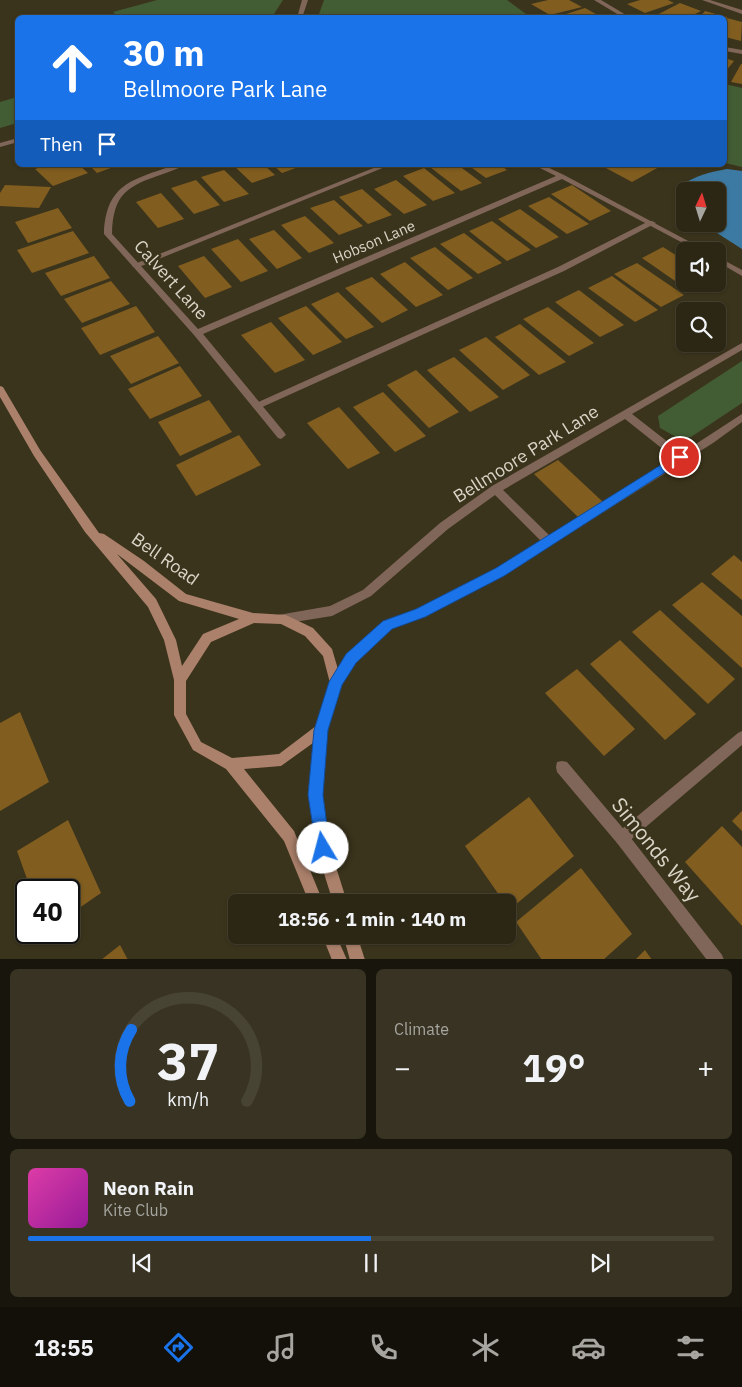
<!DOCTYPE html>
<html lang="en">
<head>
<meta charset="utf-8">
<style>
	body { margin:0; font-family:"IBM Plex Sans",sans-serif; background:#383322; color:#f1f3f6; height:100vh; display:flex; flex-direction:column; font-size:19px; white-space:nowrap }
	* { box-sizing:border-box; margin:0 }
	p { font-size:16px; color:#a6a5a0 }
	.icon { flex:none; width:28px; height:28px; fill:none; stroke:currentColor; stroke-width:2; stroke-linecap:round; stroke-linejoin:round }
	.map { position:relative; height:959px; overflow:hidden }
	.side { display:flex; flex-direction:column; gap:10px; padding:10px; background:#18150c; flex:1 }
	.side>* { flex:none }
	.guide { position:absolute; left:15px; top:15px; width:712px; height:152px; border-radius:8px; box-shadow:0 1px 4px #0004,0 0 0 1px #484434; background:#1a73e8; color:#fff; overflow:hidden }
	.needle { width:32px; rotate:4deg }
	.tools { position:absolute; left:676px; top:182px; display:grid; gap:10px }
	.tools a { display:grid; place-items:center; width:50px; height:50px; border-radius:8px; background:#2c2715; box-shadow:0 1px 4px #0004,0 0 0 1px #484434; font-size:25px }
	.speed { position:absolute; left:15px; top:879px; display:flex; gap:10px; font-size:25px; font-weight:700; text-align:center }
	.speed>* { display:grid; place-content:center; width:65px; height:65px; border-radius:50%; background:#2c2715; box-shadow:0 1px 4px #0004,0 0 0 1px #484434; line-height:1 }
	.speed .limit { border:2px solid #111; border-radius:8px; background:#fff; color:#111 }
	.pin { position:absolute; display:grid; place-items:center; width:42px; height:42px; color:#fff; margin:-21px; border:2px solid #fff; border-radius:50%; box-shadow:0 1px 5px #0007 }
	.me { position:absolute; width:55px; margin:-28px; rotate:352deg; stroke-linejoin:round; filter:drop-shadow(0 0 4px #0008) }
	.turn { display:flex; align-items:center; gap:18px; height:105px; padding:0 25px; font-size:22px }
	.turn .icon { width:65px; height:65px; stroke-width:2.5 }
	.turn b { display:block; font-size:35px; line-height:42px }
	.then { display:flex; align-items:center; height:48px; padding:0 25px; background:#0003; gap:10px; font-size:19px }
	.big { font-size:38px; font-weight:700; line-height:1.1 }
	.side .widget { flex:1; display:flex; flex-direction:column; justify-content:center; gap:8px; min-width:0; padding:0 18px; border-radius:8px; background:#383322 }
	.side .dial { align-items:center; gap:0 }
	.dial svg { height:130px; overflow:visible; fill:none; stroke:#484434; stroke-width:7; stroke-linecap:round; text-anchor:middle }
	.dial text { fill:#f1f3f6; stroke:none }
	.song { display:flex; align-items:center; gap:15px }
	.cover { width:60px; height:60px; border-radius:8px; background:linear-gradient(135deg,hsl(320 70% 55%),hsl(300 70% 35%)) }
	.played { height:5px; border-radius:2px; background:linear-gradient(90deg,#1a73e8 50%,#484434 50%) }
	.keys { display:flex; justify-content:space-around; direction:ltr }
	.heat { display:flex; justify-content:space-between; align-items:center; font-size:28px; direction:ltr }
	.side .tiles { flex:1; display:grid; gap:10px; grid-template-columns:1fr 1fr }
	.widget:last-child { grid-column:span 2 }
	.trip { position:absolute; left:228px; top:894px; width:288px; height:50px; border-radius:8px; background:#2c2715; box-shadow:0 1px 4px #0004,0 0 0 1px #484434; font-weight:700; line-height:50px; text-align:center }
	.tab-bar { display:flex; height:80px; justify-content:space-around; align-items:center; background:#121008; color:#a6a5a0 }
	.tab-bar .icon { width:35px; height:35px }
	.tab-bar .current { color:#1a73e8 }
	.tab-bar b { font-size:22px; color:#f1f3f6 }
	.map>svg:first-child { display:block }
</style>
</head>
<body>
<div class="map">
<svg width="742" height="960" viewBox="0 0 742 960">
	<rect width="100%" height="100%" fill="#3b341c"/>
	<g fill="#425c34">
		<polygon points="157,0 283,0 272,17 119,18 113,12"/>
		<polygon points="324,0 507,0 526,14 533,17 318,17"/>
		<polygon points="725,84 742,88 742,167 725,163"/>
		<polygon points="17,97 17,123 0,128 0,102"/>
		<polygon points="742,361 742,403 691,437 676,437 660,428 658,416"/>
	</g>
	<path fill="#3d7aa3" d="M727,169L742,171V249L703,224H718V191H685V206L678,199L681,185C696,176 709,172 727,169Z"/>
	<g fill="#815d1f">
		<polygon points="548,0 569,0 582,7 550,15 531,4"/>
		<polygon points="640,0 668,0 674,3 645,13 627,4"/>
		<polygon points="680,3 701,11 687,18 651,18"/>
		<polygon points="585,8 603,18 557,18 557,17"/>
		<polygon points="705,11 727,17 727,18 699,18"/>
		<polygon points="727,18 742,22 741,41 725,37 725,20"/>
		<polygon points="725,58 734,61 725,72"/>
		<polygon points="741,64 742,64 742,84 731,82"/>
		<polygon points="47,165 79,165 88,173 53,186 35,169"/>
		<polygon points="89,165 119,165 97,173"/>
		<polygon points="233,165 264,165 275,175 252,183"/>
		<polygon points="273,165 304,165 282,173"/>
		<polygon points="436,165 458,165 482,183 461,191 430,167"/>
		<polygon points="468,165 500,165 507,170 486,178"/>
		<polygon points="607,165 655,165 659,167 632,182 604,167"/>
		<polygon points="424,168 455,193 433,201 403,176"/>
		<polygon points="224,170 249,194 224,202 201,177"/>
		<polygon points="196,180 220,205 194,214 171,188"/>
		<polygon points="396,180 427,205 404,214 374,189"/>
		<polygon points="5,185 51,187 39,208 0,206 0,193"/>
		<polygon points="572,185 611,211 590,221 551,194"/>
		<polygon points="362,189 392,215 368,224 339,197"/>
		<polygon points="161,193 184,219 158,228 136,202"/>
		<polygon points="549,197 589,224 567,234 528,206"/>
		<polygon points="334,200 363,226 339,235 310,208"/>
		<polygon points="58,208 72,228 28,243 15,222"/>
		<polygon points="520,209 559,237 536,248 498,219"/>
		<polygon points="305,216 334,243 309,253 281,225"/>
		<polygon points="492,221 531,250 507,261 469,231"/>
		<polygon points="274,230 302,258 277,269 249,239"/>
		<polygon points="73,231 89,253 32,273 17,250"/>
		<polygon points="464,233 502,263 478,274 440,244"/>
		<polygon points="238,239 268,271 241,282 211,249"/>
		<polygon points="435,247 473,278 448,290 410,258"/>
		<polygon points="663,247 685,261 685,284 700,284 688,290 642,258"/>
		<polygon points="94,256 110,278 61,296 45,273"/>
		<polygon points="204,256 232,287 205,298 178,266"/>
		<polygon points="405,262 443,295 416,307 380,274"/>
		<polygon points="637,263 684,295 661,307 614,274"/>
		<polygon points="612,276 658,310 635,322 588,288"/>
		<polygon points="372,277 408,310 382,323 345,288"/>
		<polygon points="111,281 130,304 82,323 64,299"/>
		<polygon points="579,290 624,325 600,337 555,302"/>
		<polygon points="338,292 374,327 346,339 311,304"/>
		<polygon points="136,306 155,332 100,355 81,328"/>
		<polygon points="306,306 342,342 313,355 278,318"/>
		<polygon points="548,307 594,343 569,356 523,319"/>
		<polygon points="271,322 305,360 275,373 241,335"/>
		<polygon points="520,324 566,362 539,375 495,337"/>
		<polygon points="158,336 179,363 131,384 110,356"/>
		<polygon points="486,337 530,375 503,390 459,350"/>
		<polygon points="454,357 499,397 470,412 427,370"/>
		<polygon points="180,366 202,396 150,419 128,389"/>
		<polygon points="416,370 459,412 429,428 387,385"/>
		<polygon points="383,392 426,436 395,452 353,407"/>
		<polygon points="209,400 232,432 180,456 158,422"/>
		<polygon points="339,407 380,453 348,469 307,423"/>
		<polygon points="239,435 261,465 196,496 176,465"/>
		<polygon points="558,460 603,502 579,518 534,474"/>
		<polygon points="734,555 742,562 742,600 711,574"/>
		<polygon points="702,582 742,616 742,668 672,605"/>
		<polygon points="660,610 735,679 708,704 632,632"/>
		<polygon points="620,640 696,714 665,740 590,664"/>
		<polygon points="577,669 635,729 604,756 545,693"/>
		<polygon points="20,712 49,782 0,811 0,723"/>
		<polygon points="529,797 574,856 509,910 506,902 504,902 465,846"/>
		<polygon points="742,811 742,831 732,821"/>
		<polygon points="68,820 101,893 69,915 69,890 31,890 17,851"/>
		<polygon points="722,826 742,847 742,926 685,862"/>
		<polygon points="581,868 632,934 603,960 542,960 516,922"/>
		<polygon points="120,945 128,960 101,960"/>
		<polygon points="645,950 652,960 635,960"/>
	</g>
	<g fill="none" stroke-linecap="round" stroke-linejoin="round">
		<g fill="#806658" fill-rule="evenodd">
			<polygon points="702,0 710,0 742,10 742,14"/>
			<polygon points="381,165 390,165 139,267 133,267 132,265"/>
			<polygon points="649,221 652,221 656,223 564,271 260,408 257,409 252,406 254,404 558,267"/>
			<polygon points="742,731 742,745 627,843 622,845 617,843 615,838 617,833 738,733"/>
		</g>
		<g fill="#806658" fill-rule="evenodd">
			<polygon points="302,0 308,0 302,18 297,18"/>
			<polygon points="594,0 601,0 631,18 624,18"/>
			<polygon points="725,47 742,50 742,54 725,51"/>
			<polygon points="18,138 18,142 0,147 0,143"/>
			<path d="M174,165H184C178,169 170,171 163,174C127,186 113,194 112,234L198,329L556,176L534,165H543L564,175L707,251H698L562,179L203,334L284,432L286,435L281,439L278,438L194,335L104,234C106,183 133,180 174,165Z"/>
			<polygon points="718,257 742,270 742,276 718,262"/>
			<path d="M742,343V350L632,414L682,453L742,414V422L713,443L504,575L425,617L391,629L355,663L340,687L336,689L332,687L330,683L347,655L383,621L417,609L496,569L541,541L495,495L448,529L371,596L332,616L282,624L278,623L276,619L278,615L330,606L363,590L440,523L492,486ZM625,419L674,458L549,535L503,490Z"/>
			<polygon points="562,761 567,762 627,833 722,955 724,960 707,960 617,843 557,772 556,767 557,762"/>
		</g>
		<g fill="#ab816b" fill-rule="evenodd">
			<path d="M0,386L3,387L40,450L99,533L104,534L144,561L186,594L253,613L286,615L313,628L332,649L342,683L327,730L322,795L330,848L347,902H333L316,848L308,795L313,743L281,766L244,769L294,831L323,902H309L284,841L226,769L193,750L174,715V680L164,640L148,607L85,532L34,456L0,397ZM117,554L179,601L239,619L203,634L182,666L176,640L156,599ZM254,623L281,624L305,636L323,656L330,683L316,726L279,754L232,758L201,742L186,714V681L211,642Z"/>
			<polygon points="322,935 336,935 347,960 332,960"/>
			<polygon points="343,935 357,935 365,960 350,960"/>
		</g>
	</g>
	<polygon fill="#1a73e8" stroke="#114b97" points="680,453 686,457 684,460 504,576 425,617 392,629 356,663 342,685 328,730 323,795 330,848 328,853 323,856 317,853 308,795 314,730 329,682 346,654 383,621 416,609 496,568"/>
	<g text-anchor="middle" stroke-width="5" stroke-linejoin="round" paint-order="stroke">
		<g font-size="15" fill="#d9d5c7" stroke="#3b341c">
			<text transform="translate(374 242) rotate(-23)" y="5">Hobson Lane</text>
		</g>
		<g font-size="18" fill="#d9d5c7" stroke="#3b341c">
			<text transform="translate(171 280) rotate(48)" y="6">Calvert Lane</text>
			<text transform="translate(526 454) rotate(-32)" y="6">Bellmoore Park Lane</text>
			<text transform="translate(165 559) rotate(35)" y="6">Bell Road</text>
		</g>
		<g font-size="21" fill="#d9d5c7" stroke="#3b341c">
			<text transform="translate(656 850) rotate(51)" y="7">Simonds Way</text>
		</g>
	</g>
</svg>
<div class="tools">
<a><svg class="needle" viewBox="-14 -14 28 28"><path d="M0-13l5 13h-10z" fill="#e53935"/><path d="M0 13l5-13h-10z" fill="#a6a5a0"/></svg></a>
<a><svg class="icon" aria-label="sound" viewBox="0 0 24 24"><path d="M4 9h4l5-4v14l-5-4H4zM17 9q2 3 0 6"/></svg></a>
<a><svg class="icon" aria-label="search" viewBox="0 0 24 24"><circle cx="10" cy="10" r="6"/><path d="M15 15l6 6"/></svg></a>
</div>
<div class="speed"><div class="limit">40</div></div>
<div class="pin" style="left:680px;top:457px;background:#d93025"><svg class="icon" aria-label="arrive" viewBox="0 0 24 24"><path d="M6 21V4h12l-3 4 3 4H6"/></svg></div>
<svg class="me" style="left:323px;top:848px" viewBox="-20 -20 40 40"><circle r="19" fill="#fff"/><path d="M0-13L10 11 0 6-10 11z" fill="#1a73e8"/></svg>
<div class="trip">18:56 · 1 min · 140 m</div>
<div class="guide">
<div class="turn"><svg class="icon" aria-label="ahead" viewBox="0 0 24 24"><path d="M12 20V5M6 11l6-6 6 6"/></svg><div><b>30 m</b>Bellmoore Park Lane</div></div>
<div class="then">Then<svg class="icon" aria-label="arrive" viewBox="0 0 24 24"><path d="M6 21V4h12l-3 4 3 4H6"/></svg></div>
</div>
</div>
<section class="side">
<div class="tiles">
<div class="widget dial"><svg viewBox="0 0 100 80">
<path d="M14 69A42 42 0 1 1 86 69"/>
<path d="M14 69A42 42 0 0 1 15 25" stroke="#1a73e8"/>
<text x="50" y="56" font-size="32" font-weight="700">37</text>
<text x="50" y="72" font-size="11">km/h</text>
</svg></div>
<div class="widget"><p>Climate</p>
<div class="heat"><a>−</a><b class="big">19°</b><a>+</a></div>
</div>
<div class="widget">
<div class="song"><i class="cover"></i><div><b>Neon Rain</b><p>Kite Club</p></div></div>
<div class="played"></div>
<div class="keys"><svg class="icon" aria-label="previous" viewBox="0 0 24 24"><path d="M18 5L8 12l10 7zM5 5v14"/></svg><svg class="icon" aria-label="pause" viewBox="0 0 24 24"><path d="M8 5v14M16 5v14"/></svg><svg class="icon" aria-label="next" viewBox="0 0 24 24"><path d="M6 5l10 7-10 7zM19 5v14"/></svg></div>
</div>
</div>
</section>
<nav class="tab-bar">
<b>18:55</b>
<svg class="icon current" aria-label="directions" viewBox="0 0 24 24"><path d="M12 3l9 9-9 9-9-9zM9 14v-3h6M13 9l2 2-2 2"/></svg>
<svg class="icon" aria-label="music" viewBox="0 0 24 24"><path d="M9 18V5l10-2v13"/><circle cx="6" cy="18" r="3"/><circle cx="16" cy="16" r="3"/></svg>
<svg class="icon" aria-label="phone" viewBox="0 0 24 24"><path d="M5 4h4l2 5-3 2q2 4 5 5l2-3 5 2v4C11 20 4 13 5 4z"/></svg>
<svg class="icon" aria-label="climate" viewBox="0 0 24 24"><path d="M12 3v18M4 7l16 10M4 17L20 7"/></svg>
<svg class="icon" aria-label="car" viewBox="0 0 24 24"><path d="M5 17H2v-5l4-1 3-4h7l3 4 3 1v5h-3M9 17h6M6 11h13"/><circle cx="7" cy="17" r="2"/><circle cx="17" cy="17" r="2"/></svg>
<svg class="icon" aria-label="filters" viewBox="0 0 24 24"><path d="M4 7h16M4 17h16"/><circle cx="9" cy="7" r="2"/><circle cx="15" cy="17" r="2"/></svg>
</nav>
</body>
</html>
